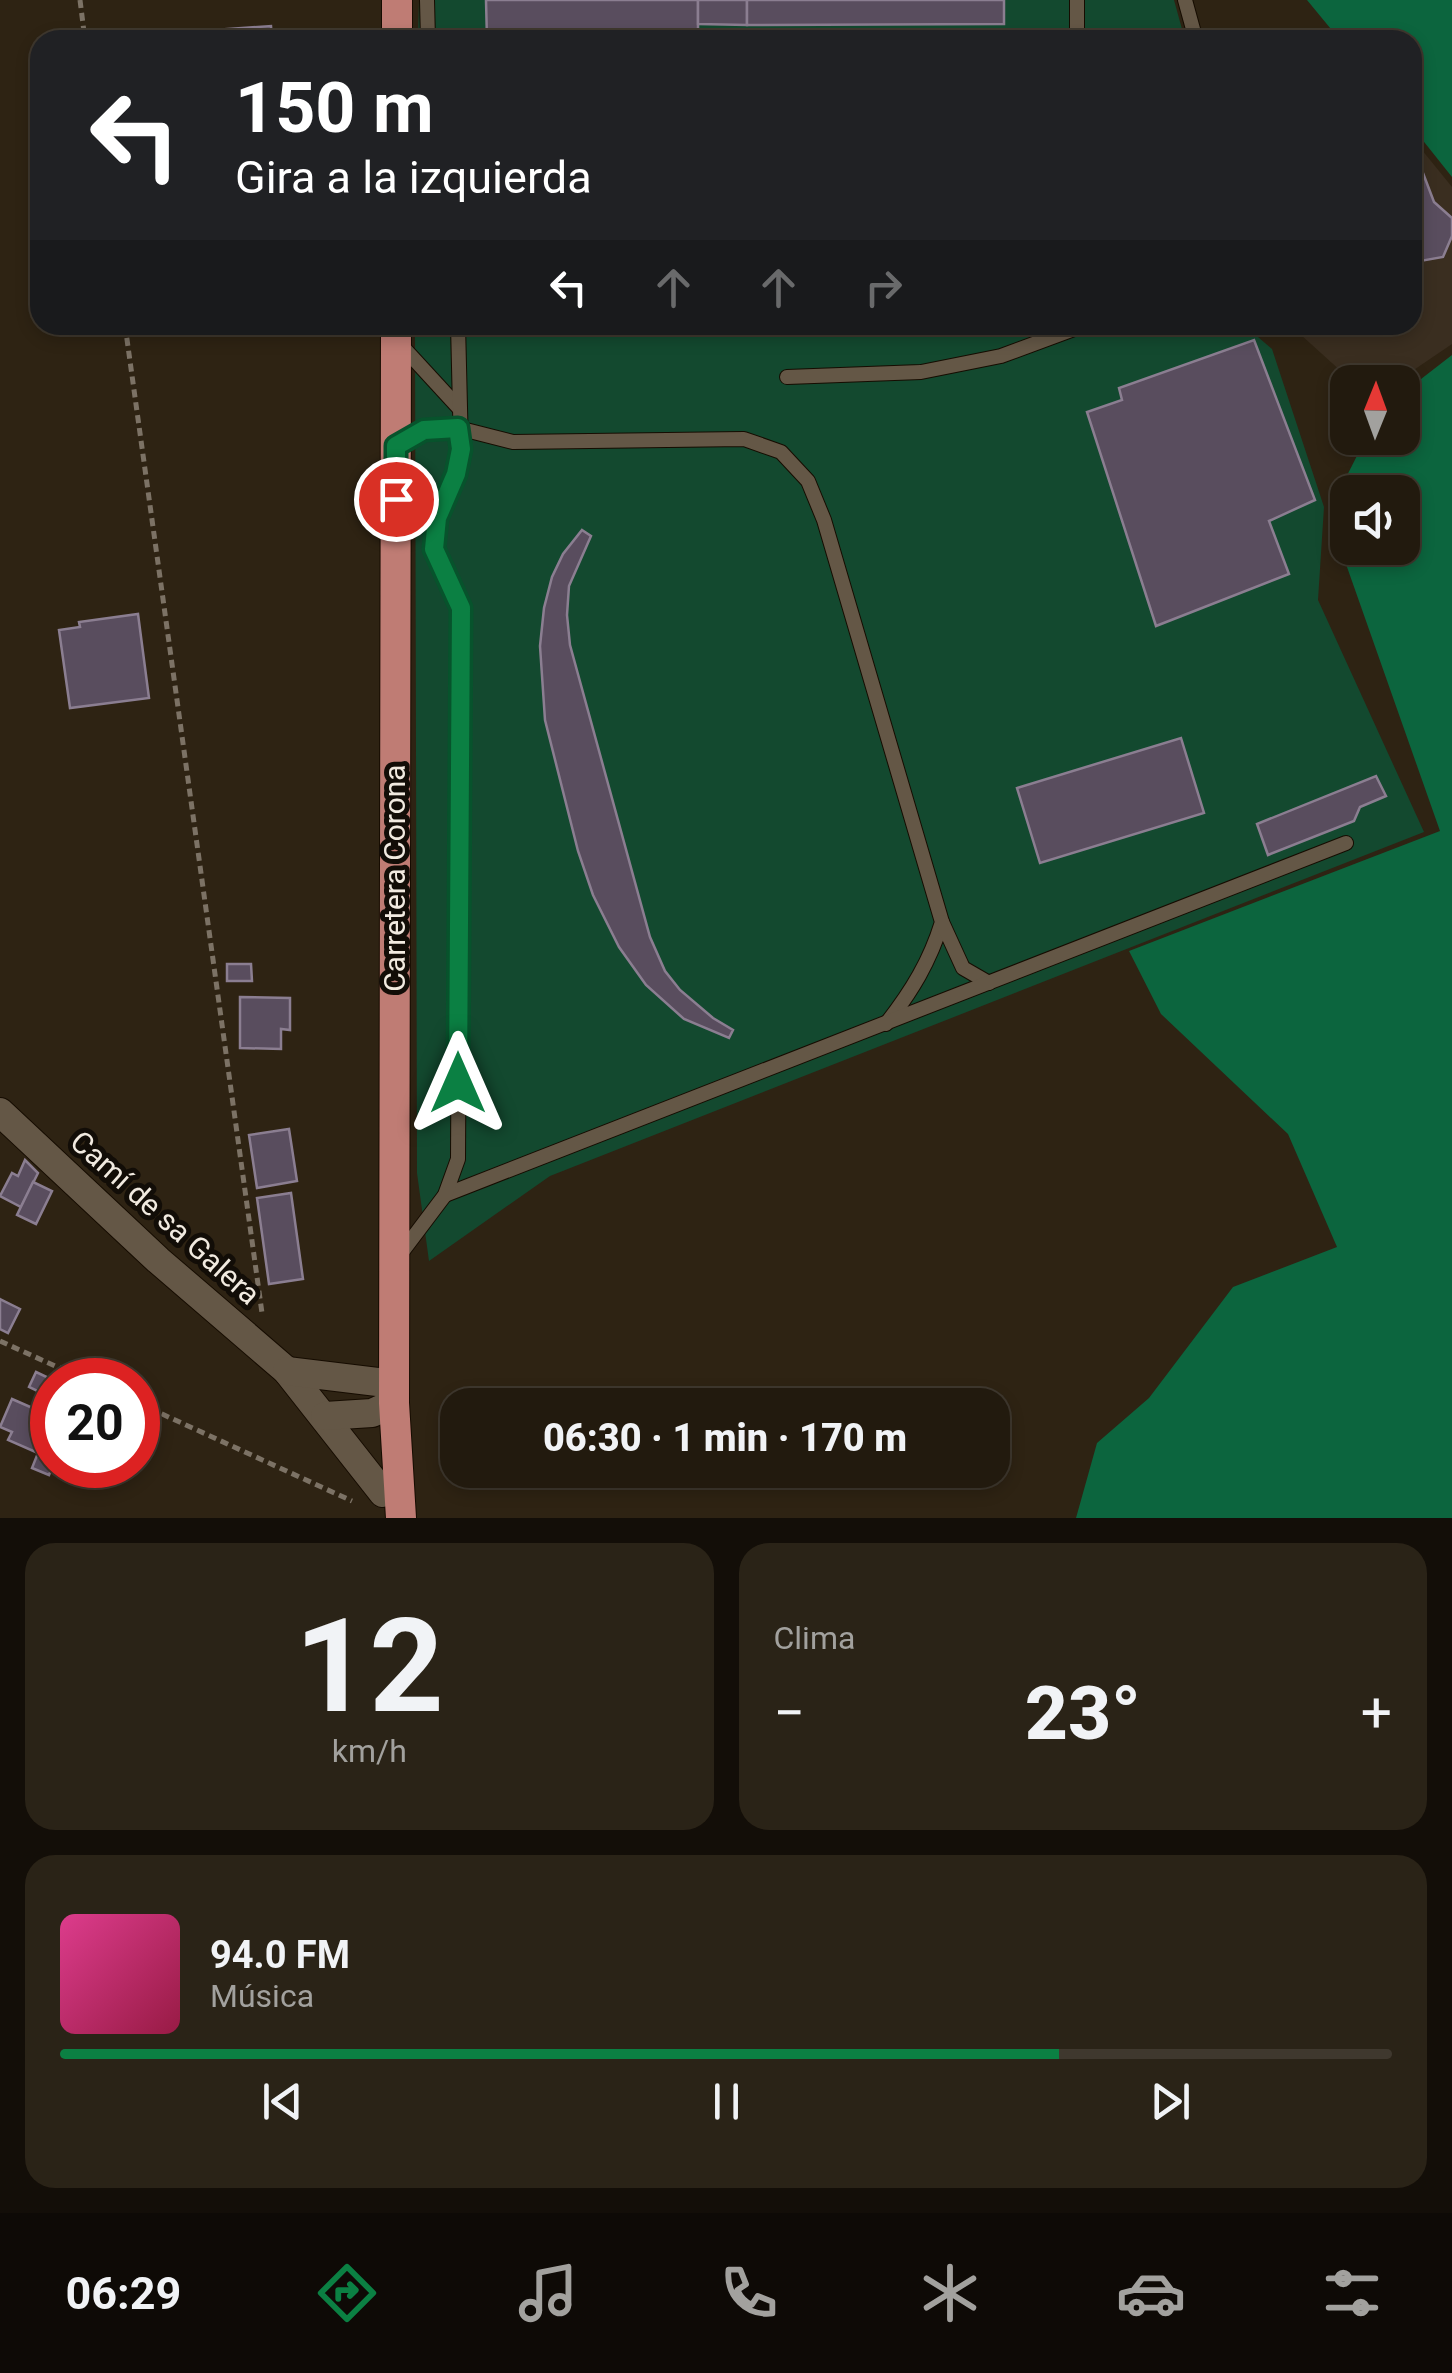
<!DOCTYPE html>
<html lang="es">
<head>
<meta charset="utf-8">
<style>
	body { margin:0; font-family:Roboto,sans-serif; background:#2a2317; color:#f1f3f6; height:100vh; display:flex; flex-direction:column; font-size:38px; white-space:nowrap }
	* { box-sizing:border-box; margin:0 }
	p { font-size:32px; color:#a2a19e }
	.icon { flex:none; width:55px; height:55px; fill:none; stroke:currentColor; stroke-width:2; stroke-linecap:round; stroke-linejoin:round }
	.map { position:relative; height:1518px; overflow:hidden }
	.drawer { display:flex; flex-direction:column; gap:25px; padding:25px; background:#130e08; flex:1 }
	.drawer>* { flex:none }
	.banner { position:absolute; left:30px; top:30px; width:1392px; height:305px; border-radius:30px; box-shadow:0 5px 15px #0003,0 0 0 2px #3f382e; background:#202124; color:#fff; overflow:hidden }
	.needle { width:65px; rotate:1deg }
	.tools { position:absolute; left:1330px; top:365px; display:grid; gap:20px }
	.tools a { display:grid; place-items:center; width:90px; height:90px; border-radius:20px; background:#221a0e; box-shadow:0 5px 15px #0003,0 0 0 2px #3f382e; font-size:50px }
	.speed { position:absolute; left:30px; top:1358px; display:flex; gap:20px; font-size:50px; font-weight:700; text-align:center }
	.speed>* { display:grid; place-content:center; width:130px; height:130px; border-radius:50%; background:#221a0e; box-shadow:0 5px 15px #0003,0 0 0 2px #3f382e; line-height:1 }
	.speed .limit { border:15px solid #d22; background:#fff; color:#111 }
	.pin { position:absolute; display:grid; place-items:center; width:85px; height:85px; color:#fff; margin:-42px; border:5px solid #fff; border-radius:50%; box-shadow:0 2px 10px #0007 }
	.me { position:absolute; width:110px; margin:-55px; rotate:0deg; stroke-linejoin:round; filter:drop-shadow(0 0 8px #0008) }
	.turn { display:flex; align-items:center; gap:35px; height:210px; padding:0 40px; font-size:45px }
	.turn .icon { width:130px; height:130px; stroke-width:2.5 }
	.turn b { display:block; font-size:70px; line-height:85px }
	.lanes { display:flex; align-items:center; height:95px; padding:0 40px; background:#0003; justify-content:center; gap:50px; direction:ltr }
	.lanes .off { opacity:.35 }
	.big { font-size:75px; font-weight:800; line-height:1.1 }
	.drawer .widget { flex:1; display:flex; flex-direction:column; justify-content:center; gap:15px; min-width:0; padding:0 35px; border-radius:30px; background:#2a2317 }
	.drawer .dial { align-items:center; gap:0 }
	.dial b { font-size:130px; line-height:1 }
	.song { display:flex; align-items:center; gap:30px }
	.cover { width:120px; height:120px; border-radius:15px; background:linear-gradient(135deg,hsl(330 70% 55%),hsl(340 70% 35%)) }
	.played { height:10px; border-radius:5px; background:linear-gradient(90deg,#0b8043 75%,#3f382e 75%) }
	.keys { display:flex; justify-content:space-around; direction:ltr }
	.heat { display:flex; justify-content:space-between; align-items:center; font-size:55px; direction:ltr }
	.drawer .tiles { flex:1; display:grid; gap:25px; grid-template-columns:1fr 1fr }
	.widget:last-child { grid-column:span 2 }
	.trip { position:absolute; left:440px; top:1388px; width:570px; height:100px; border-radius:30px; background:#221a0e; box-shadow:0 5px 15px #0003,0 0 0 2px #3f382e; font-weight:800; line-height:100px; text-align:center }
	.dock { display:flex; height:160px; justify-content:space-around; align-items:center; background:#0e0a06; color:#a2a19e }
	.dock .icon { width:70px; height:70px }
	.dock .active { color:#0b8043 }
	.dock b { font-size:45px; color:#f1f3f6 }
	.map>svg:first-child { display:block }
</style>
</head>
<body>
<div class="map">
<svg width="1452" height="1518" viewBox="0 0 1452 1518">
	<rect width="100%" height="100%" fill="#2e2313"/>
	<polygon fill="#3a2e20" points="1413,139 1452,187 1452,344 1396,382 1353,382 1290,325 1412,325"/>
	<g fill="#13492f">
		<polygon points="419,0 1174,0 1185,40 418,40"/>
		<polygon points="415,325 1244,325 1272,349 1324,507 1318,600 1424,832 550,1176 429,1261 417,1173"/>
	</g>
	<g fill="#0c653e" fill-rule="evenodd">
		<polygon points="1307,0 1452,0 1452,177 1413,128 1412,40 1340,40"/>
		<path d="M1452,355V1518H1076L1097,1443L1149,1398L1233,1287L1337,1247L1288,1134L1161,1014L1129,951L1440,831L1328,513L1366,438H1402L1403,393ZM1348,492H1402V548H1348Z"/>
	</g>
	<g fill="#594d5e" stroke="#8b7e91" stroke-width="2.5">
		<polygon points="486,0 698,0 698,40 487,40"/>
		<polygon points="698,0 747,0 747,25 698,24"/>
		<polygon points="747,0 1004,0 1004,24 747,25"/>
		<polygon points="271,26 272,40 216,40 215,30"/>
		<polygon points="1415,152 1434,202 1452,218 1452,236 1443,257 1414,262 1412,266"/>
		<polygon points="1254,340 1315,500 1269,521 1289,574 1156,626 1087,412 1122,400 1119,388"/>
		<polygon points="582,530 591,536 569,586 567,615 570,645 650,937 665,971 680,990 713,1018 733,1030 729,1038 684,1019 646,985 619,947 593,895 578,851 545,720 540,646 544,608 552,577 563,554"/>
		<polygon points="138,614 149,698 70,708 59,630 80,627 79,622"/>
		<polygon points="1181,738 1204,813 1040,863 1017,788"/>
		<polygon points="1376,776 1386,796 1360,807 1354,821 1268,855 1257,824"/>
		<polygon points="227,964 251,964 252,981 227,981"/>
		<polygon points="240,997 290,998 290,1030 281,1029 281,1049 240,1048"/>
		<polygon points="289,1129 297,1181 257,1188 249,1135"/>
		<polygon points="25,1160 38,1173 21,1207 0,1196 12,1173 18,1176"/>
		<polygon points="33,1182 52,1191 36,1224 17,1215"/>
		<polygon points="291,1193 303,1279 269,1284 257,1198"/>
		<polygon points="0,1299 20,1309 8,1333 0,1329"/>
		<polygon points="36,1372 53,1380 52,1398 29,1387"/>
		<polygon points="12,1399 44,1413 34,1437 52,1445 53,1465 49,1475 32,1468 38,1453 8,1440 12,1432 0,1427"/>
	</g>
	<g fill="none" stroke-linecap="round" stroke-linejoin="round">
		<g stroke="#160c01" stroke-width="16">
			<g id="lane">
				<polyline points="427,0 428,40"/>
				<polyline points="1077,0 1077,40"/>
				<polyline points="1185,0 1196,40"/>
				<polyline points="401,345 458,407"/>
				<polyline points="787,377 921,372 1001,356 1085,325"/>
				<path d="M398,445L424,430L458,428L513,442L744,439L781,452L808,481L824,520L942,922C930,961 912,991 886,1024"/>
				<polyline points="942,922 963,968 989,983"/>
				<polyline points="445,1195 1346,843"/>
				<polyline points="399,1256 445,1195 458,1159 461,608 434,549 437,518 456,474 461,449 458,325"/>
			</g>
		</g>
		<g stroke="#160c01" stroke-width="30">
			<g id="street">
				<polyline points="0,1112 158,1260 287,1371 383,1493"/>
				<polyline points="287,1371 394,1384"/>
				<polyline points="325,1416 372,1413 394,1403"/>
			</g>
		</g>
		<g stroke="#160c01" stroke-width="32">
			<g id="primary">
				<polyline points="397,0 397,40"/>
				<polyline points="396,325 394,1403 401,1518"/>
			</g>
		</g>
		<g stroke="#7c7265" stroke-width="5" stroke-dasharray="8 5" stroke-linecap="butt">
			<polyline points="80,0 85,40"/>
			<polyline points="125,325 262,1313"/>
			<polyline points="0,1341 86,1380"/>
			<polyline points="138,1403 352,1501"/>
		</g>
		<use href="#lane" stroke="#645746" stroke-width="14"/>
		<use href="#street" stroke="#645746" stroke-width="28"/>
		<use href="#primary" stroke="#bf7c74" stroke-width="30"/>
	</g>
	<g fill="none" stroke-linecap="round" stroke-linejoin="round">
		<g stroke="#07532c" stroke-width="25">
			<polyline id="route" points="396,499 396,446 424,430 458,428 461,449 456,474 437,518 434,549 461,608 458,1083"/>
		</g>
		<use href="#route" stroke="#0b8043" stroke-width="18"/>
	</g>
	<g text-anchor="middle" stroke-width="10" stroke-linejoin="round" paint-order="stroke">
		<g font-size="30" fill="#f1eae0" stroke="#120d07">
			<text transform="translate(395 878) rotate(-90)" y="10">Carretera Corona</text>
			<text transform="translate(165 1218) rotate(42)" y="10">Camí de sa Galera</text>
		</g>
	</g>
</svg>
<div class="tools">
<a><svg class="needle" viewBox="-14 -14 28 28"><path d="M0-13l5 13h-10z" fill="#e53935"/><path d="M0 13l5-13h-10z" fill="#a2a19e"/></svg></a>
<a><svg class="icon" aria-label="sound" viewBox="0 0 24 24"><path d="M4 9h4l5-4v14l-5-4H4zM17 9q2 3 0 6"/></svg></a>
</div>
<div class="speed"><div class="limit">20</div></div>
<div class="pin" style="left:396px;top:499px;background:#d93025"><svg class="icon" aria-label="arrive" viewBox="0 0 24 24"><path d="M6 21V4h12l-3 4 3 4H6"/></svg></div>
<svg class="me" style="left:458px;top:1083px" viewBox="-20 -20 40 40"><path d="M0-17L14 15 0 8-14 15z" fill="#0b8043" stroke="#fff" stroke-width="4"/></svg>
<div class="trip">06:30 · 1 min · 170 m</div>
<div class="banner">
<div class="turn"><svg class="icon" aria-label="left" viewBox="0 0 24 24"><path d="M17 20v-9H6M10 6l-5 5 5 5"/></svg><div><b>150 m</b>Gira a la izquierda</div></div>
<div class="lanes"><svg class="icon" aria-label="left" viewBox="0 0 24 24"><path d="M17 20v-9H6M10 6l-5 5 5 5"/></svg><svg class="icon off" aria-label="ahead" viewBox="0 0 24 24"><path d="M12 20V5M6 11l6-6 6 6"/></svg><svg class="icon off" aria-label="ahead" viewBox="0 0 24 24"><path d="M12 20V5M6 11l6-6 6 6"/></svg><svg class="icon off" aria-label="right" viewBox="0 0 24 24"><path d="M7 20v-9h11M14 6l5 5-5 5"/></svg></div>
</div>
</div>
<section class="drawer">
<div class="tiles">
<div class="widget dial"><b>12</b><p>km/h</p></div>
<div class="widget"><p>Clima</p>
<div class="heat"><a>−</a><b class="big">23°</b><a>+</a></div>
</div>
<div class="widget">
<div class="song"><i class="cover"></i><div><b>94.0 FM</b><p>Música</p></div></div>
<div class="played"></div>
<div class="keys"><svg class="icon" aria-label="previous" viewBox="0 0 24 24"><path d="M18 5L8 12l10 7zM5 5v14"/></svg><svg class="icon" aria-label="pause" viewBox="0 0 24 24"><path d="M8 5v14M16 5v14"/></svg><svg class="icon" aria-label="next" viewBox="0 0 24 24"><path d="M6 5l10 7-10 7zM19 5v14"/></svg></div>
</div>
</div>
</section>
<nav class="dock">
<b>06:29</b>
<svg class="icon active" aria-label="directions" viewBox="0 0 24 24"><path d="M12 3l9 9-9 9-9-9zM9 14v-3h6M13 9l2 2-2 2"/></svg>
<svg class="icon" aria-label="music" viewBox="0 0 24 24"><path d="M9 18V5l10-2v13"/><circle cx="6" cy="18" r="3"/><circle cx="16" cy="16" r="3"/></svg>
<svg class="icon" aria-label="phone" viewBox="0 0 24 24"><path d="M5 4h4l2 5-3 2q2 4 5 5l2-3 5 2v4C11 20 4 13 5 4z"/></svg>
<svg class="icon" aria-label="climate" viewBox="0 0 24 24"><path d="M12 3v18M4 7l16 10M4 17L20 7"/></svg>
<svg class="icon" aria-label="car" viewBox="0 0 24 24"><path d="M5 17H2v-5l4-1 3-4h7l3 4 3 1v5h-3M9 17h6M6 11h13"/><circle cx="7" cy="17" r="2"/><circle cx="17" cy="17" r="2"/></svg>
<svg class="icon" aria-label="filters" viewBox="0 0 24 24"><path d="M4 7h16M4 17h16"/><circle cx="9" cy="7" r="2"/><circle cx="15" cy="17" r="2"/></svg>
</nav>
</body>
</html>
